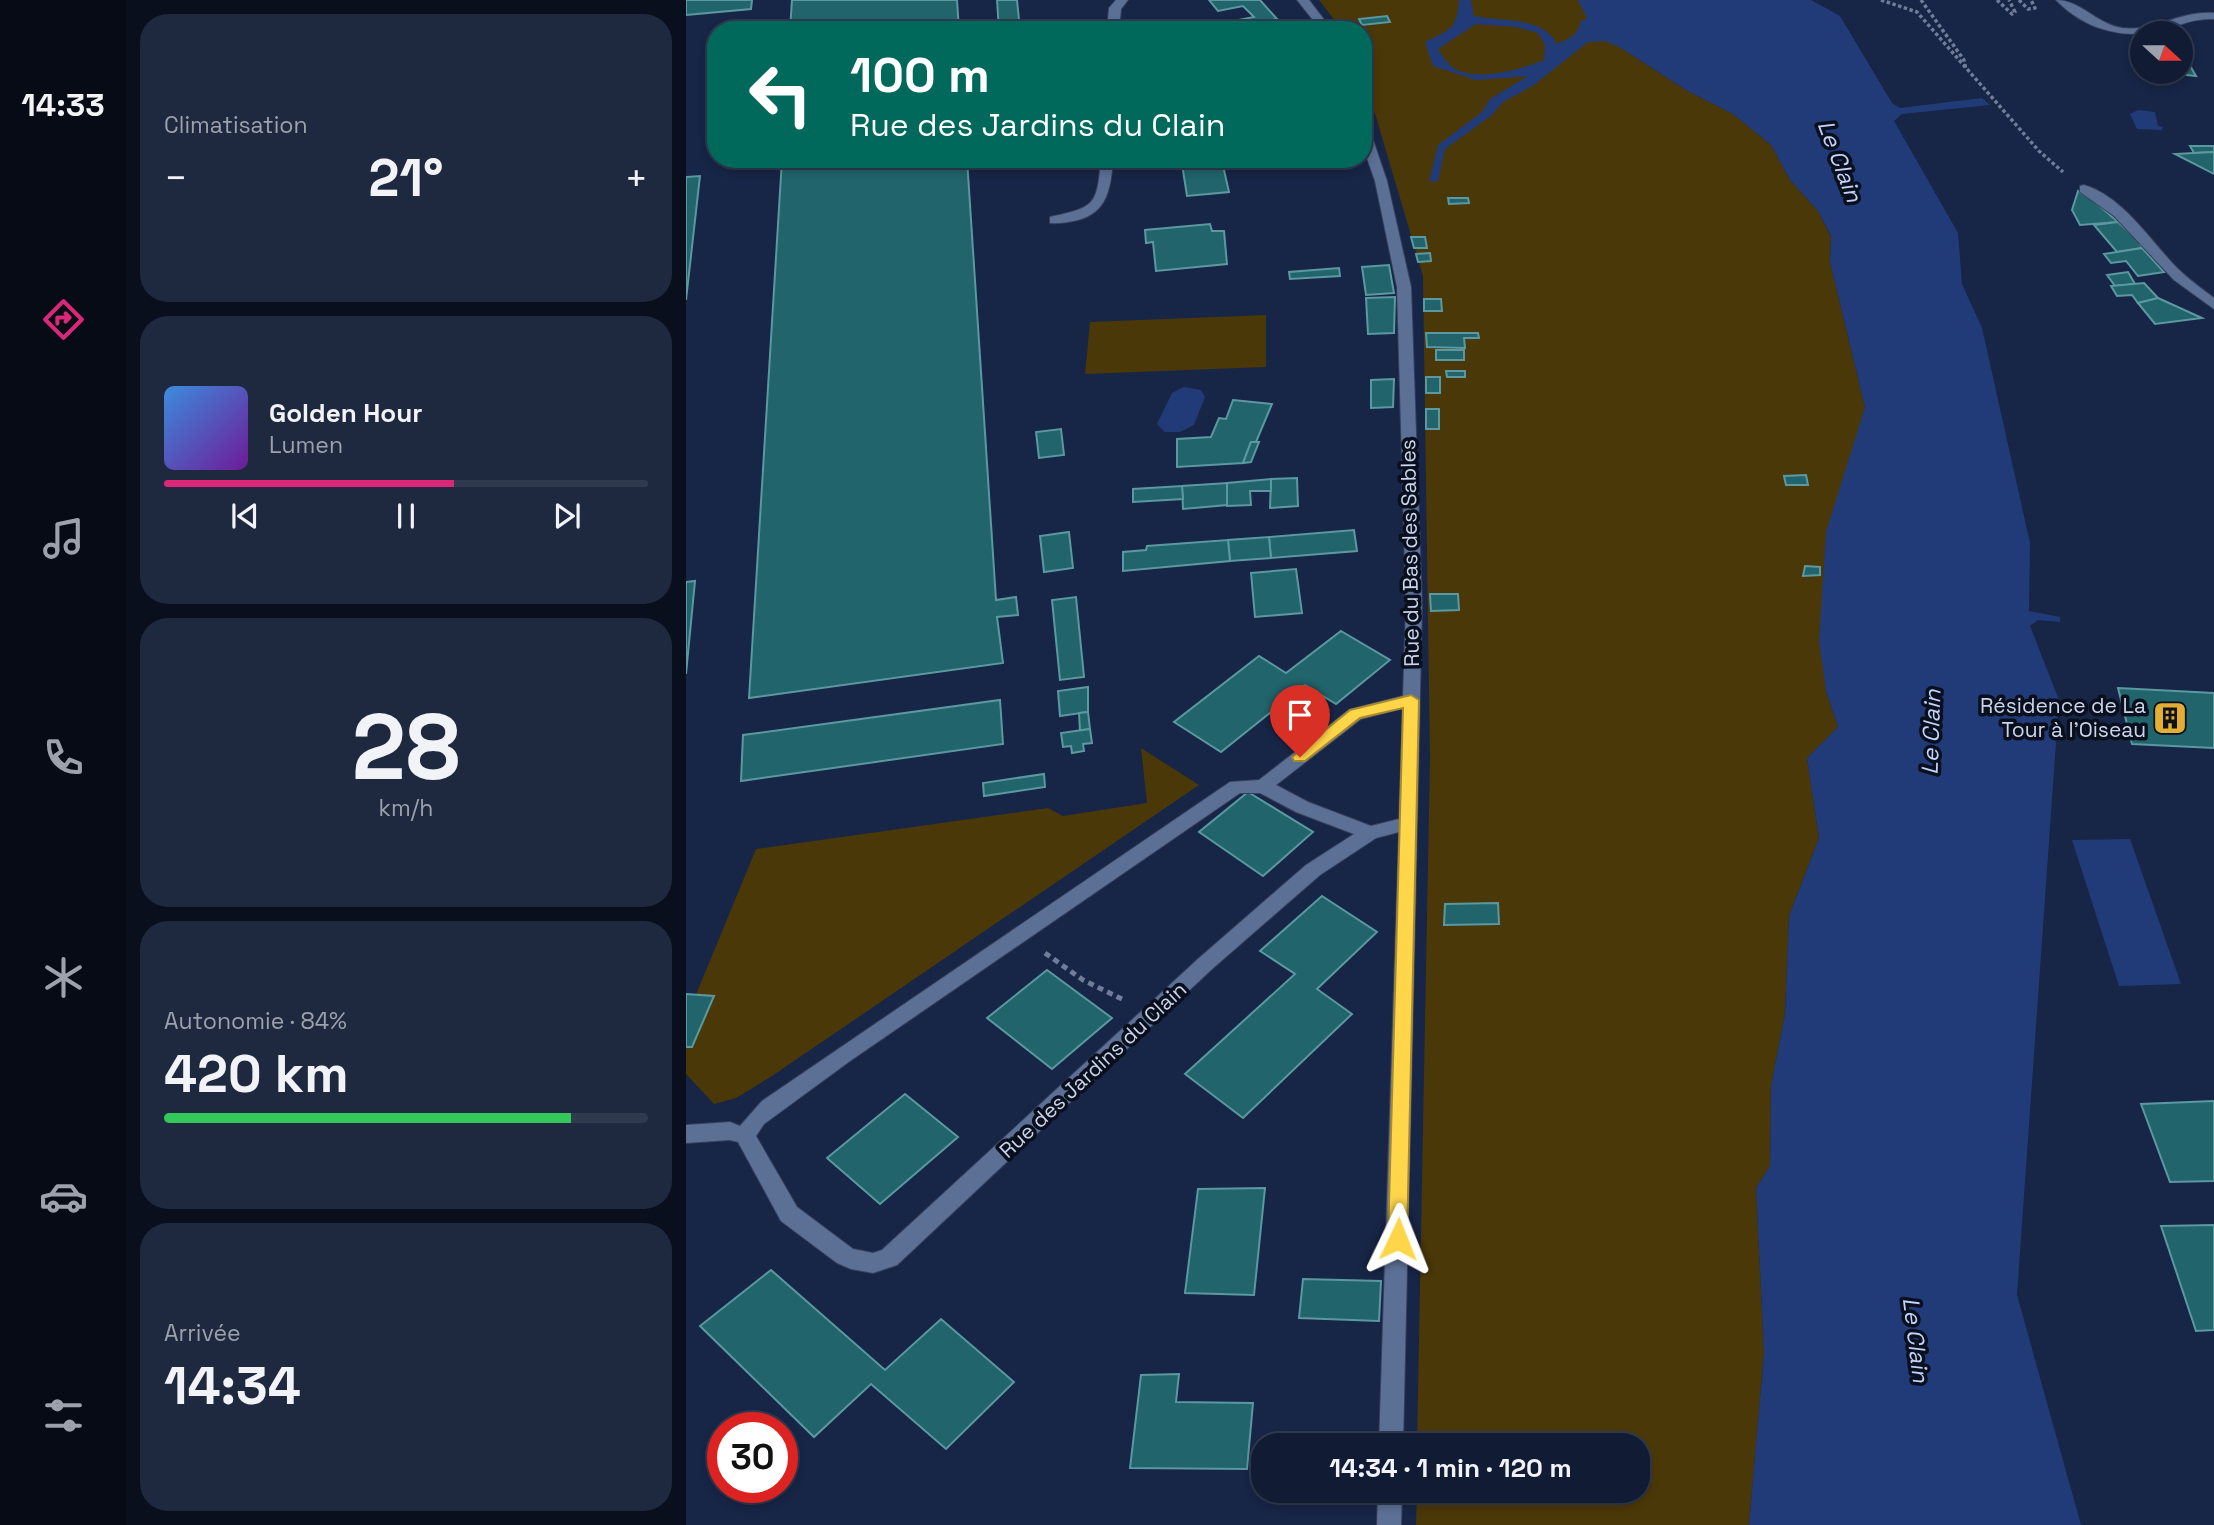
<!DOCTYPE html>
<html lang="fr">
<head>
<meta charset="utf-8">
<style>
	body { margin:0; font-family:"Space Grotesk",sans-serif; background:#1e2940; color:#f1f3f6; height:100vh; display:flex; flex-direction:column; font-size:26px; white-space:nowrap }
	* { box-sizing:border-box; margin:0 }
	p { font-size:23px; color:#9ca1ac }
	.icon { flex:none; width:38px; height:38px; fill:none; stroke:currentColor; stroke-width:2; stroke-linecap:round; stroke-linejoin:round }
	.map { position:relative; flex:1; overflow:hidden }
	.side { display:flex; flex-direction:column; gap:14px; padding:14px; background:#090f1d; width:560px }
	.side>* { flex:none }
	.guide { position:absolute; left:21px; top:21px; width:665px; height:147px; border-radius:28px; box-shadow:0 4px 10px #0003,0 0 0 2px #303a4f; background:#00695c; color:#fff; overflow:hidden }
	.needle { width:46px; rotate:111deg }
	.tools { position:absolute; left:1444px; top:21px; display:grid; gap:14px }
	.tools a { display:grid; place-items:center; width:63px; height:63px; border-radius:50%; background:#111c34; box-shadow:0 4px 10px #0003,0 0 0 2px #303a4f; font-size:35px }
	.speed { position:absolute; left:21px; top:1412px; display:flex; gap:14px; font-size:35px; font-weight:700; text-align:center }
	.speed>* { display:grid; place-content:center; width:91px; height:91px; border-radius:50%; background:#111c34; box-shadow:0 4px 10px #0003,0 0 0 2px #303a4f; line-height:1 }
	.speed .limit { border:10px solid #d22; background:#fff; color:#111 }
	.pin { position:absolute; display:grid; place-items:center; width:60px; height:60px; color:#fff; margin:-72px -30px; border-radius:50% 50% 50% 0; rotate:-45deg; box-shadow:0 0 7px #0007 }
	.pin .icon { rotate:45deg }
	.me { position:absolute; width:77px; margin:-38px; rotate:2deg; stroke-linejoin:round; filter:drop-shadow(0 0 5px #0008) }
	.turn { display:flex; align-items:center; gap:24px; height:147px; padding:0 28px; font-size:32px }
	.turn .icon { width:91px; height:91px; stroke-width:2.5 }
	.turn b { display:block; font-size:49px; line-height:60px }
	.big { font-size:52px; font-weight:700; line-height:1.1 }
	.side .widget { flex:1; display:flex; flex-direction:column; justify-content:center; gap:10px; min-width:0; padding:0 24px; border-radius:28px; background:#1e2940 }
	.side .dial { align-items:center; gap:0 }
	.dial b { font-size:91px; line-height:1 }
	.song { display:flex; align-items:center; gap:21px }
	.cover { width:84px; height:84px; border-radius:10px; background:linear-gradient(135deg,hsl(210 70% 55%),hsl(280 70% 35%)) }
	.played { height:7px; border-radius:4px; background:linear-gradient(90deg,#db2777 60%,#303a4f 60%) }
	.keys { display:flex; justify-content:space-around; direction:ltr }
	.heat { display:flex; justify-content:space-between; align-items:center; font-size:38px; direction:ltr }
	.charge { height:10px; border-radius:5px; background:linear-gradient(90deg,#34c759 84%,#303a4f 0) }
	.trip { position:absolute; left:565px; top:1433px; width:399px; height:70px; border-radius:28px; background:#111c34; box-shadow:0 4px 10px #0003,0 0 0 2px #303a4f; font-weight:700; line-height:70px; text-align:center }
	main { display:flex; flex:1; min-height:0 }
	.menu { display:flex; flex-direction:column; width:126px; justify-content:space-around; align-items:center; background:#070b15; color:#9ca1ac }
	.menu .icon { width:49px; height:49px }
	.menu .on { color:#db2777 }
	.menu b { font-size:32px; color:#f1f3f6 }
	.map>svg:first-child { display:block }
</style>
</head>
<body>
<main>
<nav class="menu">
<b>14:33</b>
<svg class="icon on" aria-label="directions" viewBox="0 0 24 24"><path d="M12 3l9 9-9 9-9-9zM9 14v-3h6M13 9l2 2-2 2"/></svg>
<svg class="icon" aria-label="music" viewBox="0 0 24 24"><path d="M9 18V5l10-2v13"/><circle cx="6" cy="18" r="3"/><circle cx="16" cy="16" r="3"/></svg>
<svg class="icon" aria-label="phone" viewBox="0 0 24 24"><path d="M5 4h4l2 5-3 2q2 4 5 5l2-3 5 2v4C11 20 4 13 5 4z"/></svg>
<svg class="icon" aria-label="climate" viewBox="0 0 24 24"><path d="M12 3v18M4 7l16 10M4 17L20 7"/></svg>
<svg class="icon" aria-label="car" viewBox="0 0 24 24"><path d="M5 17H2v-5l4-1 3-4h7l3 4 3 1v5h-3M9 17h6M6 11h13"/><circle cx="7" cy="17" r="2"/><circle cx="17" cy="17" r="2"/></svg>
<svg class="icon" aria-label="filters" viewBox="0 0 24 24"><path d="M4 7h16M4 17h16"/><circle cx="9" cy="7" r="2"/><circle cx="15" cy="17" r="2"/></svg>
</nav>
<section class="side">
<div class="widget"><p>Climatisation</p>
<div class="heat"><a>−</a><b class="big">21°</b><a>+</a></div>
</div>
<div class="widget">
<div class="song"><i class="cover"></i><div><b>Golden Hour</b><p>Lumen</p></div></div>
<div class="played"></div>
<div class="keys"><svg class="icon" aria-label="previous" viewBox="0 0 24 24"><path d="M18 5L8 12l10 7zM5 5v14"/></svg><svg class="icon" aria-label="pause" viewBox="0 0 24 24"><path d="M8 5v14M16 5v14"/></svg><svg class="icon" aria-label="next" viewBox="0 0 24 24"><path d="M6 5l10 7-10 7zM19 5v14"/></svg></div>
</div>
<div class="widget dial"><b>28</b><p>km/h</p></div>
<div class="widget"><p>Autonomie · 84%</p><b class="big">420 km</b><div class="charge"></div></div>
<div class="widget"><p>Arrivée</p><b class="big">14:34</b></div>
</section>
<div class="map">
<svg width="1528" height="1525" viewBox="0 0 1528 1525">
	<rect width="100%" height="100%" fill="#172546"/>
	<g fill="#4b3808">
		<polygon points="633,0 936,0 935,48 1000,90 1047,114 1085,145 1104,180 1132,211 1145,237 1144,262 1179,407 1166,452 1140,691 1152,727 1121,758 1133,838 1103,916 1099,1014 1085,1086 1084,1166 1070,1188 1078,1353 1063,1525 730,1525 731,1491 952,1491 952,1446 731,1445 744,758 737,276 677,73 677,30 656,30"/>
		<polygon points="580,315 580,367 399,374 404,322"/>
		<polygon points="455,748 513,785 86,1076 50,1098 28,1104 0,1074 0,1019 70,849 362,808 377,816 461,803"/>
	</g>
	<g fill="#213b79" fill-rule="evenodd">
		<path d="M773,0H785L788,16C815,22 857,16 871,44C882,39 893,35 894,22L901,18L892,0H1125L1154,16L1206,103L1214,108L1296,98L1304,105L1216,114L1208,121L1272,233L1276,284L1296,328L1344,543L1343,611L1374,617V622L1352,620L1344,626L1373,700L1331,1295L1395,1525H1063L1078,1353L1070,1188L1084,1166L1085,1086L1099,1014L1103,916L1133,838L1121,758L1152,727L1140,691L1133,641L1140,532L1179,407L1144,262L1145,236L1132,211L1104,180L1085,145L1047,114L1000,90L935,48L919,41L902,42L848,85L817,102L806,115L759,149L752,181L743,182L752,145L796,112L804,99L842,76L790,80L747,66L739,42C764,30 771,29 773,0ZM790,24L830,27L852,33L859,45L858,60C836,69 787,84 765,66C760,62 756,54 752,49Z"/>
		<polygon points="1452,110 1469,112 1472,126 1477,127 1476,130 1451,129 1444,114"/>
		<polygon points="498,387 515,390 519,397 508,425 494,432 479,432 471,424 486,393"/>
		<polygon points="1444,839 1495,984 1433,986 1386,840"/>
	</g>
	<g fill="#21646b" stroke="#5b989f" stroke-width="2">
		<polygon points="0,0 66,0 65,9 0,15"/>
		<polygon points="106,0 271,0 273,30 104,30"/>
		<polygon points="311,0 331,0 334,30 313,30"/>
		<polygon points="523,0 574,0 591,19 548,28 543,22 568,17 557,6 532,11"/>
		<polygon points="701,16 704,22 676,25 673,19"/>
		<polygon points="591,19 601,29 525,30 548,28"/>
		<polygon points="1494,48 1510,76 1492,74"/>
		<polygon points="1504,146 1528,146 1528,152 1508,153"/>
		<polygon points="1528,152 1528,174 1489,154 1508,153"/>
		<polygon points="96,159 281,159 310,600 330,597 332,615 311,617 317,663 63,698"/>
		<polygon points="536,161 543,192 501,196 496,164"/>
		<polygon points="14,176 0,300 0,177"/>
		<polygon points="1392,191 1409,202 1432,222 1394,225 1386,210"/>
		<polygon points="762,198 782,198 783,203 763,204"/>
		<polygon points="1432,222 1453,241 1456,248 1431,252 1408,225"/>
		<polygon points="524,224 526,231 538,231 541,264 470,271 467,242 460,243 459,230"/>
		<polygon points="725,237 739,237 741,248 728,248"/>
		<polygon points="1456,248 1478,272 1452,276 1440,261 1425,263 1418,254"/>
		<polygon points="744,253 745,261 732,262 730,254"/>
		<polygon points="703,265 708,293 680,295 676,267"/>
		<polygon points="653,268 654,276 604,279 603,272"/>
		<polygon points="1442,272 1449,284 1429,286 1421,275"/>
		<polygon points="1458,283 1472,298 1452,303 1446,295 1431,296 1425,286"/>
		<polygon points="709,297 708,333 682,334 680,298"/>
		<polygon points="1472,298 1516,318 1469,324 1452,303"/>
		<polygon points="738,299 755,299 756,311 738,311"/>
		<polygon points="740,333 792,333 793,338 778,338 779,348 741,347"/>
		<rect x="750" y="350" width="28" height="10"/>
		<polygon points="760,371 779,371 779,377 761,377"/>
		<rect x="740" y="377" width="14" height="16"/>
		<polygon points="708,379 707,407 685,408 685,380"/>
		<polygon points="547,400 586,404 570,442 565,442 557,463 491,467 491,439 525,437 533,418 540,419"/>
		<rect x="740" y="409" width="13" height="20"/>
		<polygon points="375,429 378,455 353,458 350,432"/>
		<polygon points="565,442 573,442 565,462 557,463"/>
		<polygon points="1120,475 1122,485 1100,485 1098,476"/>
		<polygon points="611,478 612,506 584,508 585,479"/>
		<polygon points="585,479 585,491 564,491 565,505 541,506 541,483"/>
		<polygon points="541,483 541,505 497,509 496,486"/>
		<polygon points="496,486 497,499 447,502 447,489"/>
		<polygon points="668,530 671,551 585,558 583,537"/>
		<polygon points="383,532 387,568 358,572 354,536"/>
		<polygon points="583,537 585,558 544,561 542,540"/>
		<polygon points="542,540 544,561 437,571 437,552 460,550 461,546"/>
		<polygon points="1119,566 1134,567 1134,575 1117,576"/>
		<polygon points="610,569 616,613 569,617 565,573"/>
		<polygon points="9,581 0,674 0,582"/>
		<polygon points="744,594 772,594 773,610 745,611"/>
		<polygon points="390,597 398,677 374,680 366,600"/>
		<polygon points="655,631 704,660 650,704 619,685 535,752 488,722 573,656 600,673"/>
		<polygon points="402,687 402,712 374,716 372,691"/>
		<polygon points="1432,688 1528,693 1528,748 1446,744"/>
		<polygon points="314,700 317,744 55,781 57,735"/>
		<polygon points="402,712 404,729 394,731 393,713"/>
		<polygon points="404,729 406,743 397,744 398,751 386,753 385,746 377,747 375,733"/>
		<polygon points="358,774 359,787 298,796 297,783"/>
		<polygon points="562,792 627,832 577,876 513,832"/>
		<polygon points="636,896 691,932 631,989 666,1014 557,1118 499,1074 609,974 574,951"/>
		<polygon points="812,903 813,924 758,925 759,904"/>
		<polygon points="361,970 426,1018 366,1069 301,1018"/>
		<polygon points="0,994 28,996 6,1047 0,1047"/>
		<polygon points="219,1094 272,1137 194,1204 141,1158"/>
		<polygon points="1528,1101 1528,1181 1484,1182 1455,1104"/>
		<polygon points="579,1188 568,1295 499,1293 512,1189"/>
		<polygon points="1528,1225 1528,1330 1510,1331 1475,1226"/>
		<polygon points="85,1270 199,1370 255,1319 328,1382 260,1449 185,1384 128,1437 14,1326"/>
		<polygon points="617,1279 695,1281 693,1321 613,1318"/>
		<polygon points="493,1374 490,1402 567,1403 561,1469 444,1468 455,1375"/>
	</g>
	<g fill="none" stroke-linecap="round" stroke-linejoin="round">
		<g stroke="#37405d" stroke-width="2">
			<g id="service">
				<polygon points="430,0 442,0 435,9 433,30 421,30 423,8"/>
				<path d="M415,159H427C425,187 422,212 392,220C383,222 373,224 364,223V217C409,207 411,206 415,159Z"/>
			</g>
		</g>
		<g stroke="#37405d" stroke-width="2">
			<g id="minor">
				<polygon points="611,0 623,0 646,30 635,30"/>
				<path d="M1370,0C1394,0 1411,24 1436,28C1468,32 1495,10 1528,13V19C1510,18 1497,24 1480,29C1442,41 1400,31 1370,0Z"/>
				<path d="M677,124L683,128L701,181L725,287L736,605L717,1446H693L713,832L690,838L634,875L526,969L211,1265L187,1273L165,1269L151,1263L95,1221L52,1142L44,1140L0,1143V1125L44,1122L54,1126L76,1101L544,782L573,780L663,710L717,696L720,605L711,287L689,181L677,147ZM717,708L713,819L685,826L622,802L590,785L675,719ZM554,793H574L610,812L668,834L620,865L512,959L196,1250L187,1253L167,1249L111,1207L70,1136L78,1124L164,1061Z"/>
				<path d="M1398,185C1436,196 1464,240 1490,267C1502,279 1515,288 1528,298V309L1488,280L1428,216L1394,192V186Z"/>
				<polygon points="692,1491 716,1491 715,1525 691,1525"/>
			</g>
		</g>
		<g stroke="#707c98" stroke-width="3.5" stroke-dasharray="3.5 2.5" stroke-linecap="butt">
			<polyline points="1195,0 1231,12 1353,151 1377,172"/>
			<polyline points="1235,0 1278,60 1280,70"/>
			<polyline points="1311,0 1326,14 1329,12 1323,0"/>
			<polyline points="1333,0 1342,9 1349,8 1345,0"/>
		</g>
		<polyline stroke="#707c98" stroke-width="5" stroke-dasharray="6 4.5" stroke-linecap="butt" points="359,953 397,980 438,1000"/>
		<use href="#service" fill="#5c6f95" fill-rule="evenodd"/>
		<use href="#minor" fill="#5c6f95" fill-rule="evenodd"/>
	</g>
	<polygon fill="#ffd54a" stroke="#a68a30" stroke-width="2" points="725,695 733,700 721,1239 718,1245 712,1248 705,1245 702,1239 717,708 674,718 619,761 608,761 606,757 664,710"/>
	<defs>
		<g id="building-square" transform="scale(1.75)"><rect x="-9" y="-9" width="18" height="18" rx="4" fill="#e2af34" stroke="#090f1d"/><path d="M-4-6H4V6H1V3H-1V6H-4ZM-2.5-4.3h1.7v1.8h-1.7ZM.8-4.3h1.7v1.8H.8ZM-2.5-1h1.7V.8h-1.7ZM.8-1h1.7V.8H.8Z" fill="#111"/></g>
	</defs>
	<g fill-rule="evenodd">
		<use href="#building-square" x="1484" y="718"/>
	</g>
	<g text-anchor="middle" stroke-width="7" stroke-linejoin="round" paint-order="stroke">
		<g font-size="21" fill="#cad4ea" stroke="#090f1d">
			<text transform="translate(724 553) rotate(-91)" y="7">Rue du Bas des Sables</text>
			<text transform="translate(407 1070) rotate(-43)" y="7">Rue des Jardins du Clain</text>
		</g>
		<g font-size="21" fill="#cad4ea" stroke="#090f1d" text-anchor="end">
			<text x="1460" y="713">Résidence de La<tspan x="1460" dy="24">Tour à l'Oiseau</tspan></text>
		</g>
		<g font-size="23" font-style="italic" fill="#c1d3f9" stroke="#090f1d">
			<text transform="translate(1154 161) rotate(69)" y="8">Le Clain</text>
			<text transform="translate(1245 732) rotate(-88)" y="8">Le Clain</text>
			<text transform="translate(1230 1340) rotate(83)" y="8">Le Clain</text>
		</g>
	</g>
</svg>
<div class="tools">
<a><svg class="needle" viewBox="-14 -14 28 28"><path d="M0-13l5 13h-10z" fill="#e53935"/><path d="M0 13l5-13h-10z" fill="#9ca1ac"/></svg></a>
</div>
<div class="speed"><div class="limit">30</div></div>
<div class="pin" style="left:614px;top:757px;background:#d93025"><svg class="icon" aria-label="arrive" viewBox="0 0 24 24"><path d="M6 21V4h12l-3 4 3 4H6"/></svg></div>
<svg class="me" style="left:712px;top:1239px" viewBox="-20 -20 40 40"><path d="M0-17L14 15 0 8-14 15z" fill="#ffd54a" stroke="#fff" stroke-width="4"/></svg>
<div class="trip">14:34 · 1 min · 120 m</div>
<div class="guide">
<div class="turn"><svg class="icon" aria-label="left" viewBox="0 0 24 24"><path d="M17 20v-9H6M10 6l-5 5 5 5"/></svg><div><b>100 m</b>Rue des Jardins du Clain</div></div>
</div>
</div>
</main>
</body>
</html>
